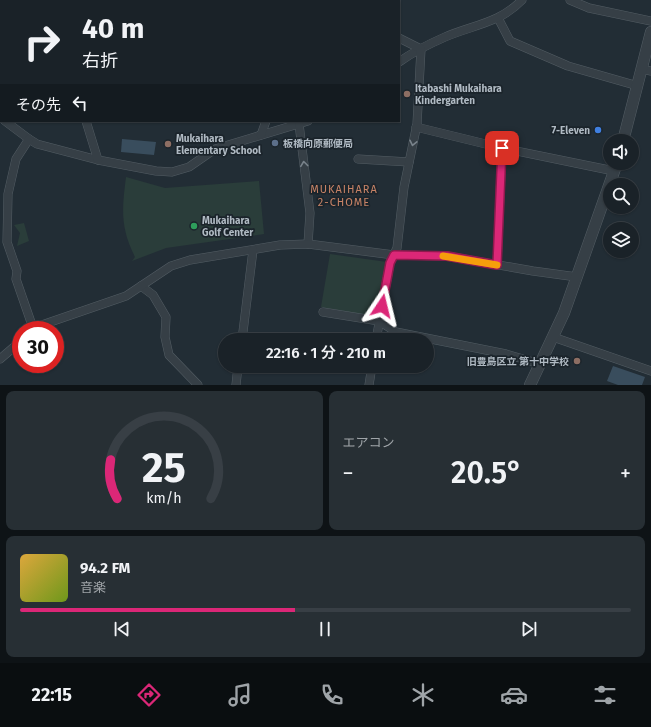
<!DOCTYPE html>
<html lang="ja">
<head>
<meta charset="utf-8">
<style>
	body { margin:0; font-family:"Fira Sans","Noto Sans JP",sans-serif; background:#272f34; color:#f1f3f6; height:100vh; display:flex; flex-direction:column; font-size:15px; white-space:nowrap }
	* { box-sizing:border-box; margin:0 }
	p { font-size:13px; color:#9fa4a8 }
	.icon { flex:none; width:22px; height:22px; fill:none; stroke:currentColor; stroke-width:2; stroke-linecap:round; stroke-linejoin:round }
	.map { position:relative; height:385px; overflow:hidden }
	.details { display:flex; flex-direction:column; gap:6px; padding:6px; background:#0e1316; flex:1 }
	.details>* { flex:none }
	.hud { position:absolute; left:0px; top:0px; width:400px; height:122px; box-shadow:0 1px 3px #0004,0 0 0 1px #383f45; background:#1a2228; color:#f1f3f6; overflow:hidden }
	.tools { position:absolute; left:603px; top:134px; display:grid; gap:8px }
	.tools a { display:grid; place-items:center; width:36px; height:36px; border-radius:50%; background:#1a2228; box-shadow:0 1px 3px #0004,0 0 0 1px #383f45; font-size:20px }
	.speed { position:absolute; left:12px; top:321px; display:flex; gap:8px; font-size:20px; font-weight:700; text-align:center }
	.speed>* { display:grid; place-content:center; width:52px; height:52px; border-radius:50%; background:#1a2228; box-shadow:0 1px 3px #0004,0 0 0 1px #383f45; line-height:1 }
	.speed .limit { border:6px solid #d22; background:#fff; color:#111 }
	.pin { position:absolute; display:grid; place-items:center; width:34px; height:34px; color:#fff; margin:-17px; border-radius:8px; box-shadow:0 2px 6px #0006 }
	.me { position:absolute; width:44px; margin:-22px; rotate:10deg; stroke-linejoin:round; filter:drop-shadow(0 0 3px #0008) }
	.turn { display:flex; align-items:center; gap:14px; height:84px; padding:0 16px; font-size:18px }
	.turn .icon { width:52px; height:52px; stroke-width:2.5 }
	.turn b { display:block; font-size:28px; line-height:34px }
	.then { display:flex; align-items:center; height:38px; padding:0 16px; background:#0003; gap:8px; font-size:15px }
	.big { font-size:30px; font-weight:600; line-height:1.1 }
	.details .tile { flex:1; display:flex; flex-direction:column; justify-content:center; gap:6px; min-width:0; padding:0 14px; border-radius:8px; background:#272f34 }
	.details .dial { align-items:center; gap:0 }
	.dial svg { height:104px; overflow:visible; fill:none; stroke:#383f45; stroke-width:7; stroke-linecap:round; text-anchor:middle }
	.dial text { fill:#f1f3f6; stroke:none }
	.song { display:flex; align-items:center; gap:12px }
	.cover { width:48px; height:48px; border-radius:6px; background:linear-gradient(135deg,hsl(40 70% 55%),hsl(80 70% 35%)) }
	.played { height:4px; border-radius:2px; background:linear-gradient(90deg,#db2777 45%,#383f45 45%) }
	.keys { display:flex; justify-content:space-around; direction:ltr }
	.heat { display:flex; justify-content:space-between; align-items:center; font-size:22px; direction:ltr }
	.details .tiles { flex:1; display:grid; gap:6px; grid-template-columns:1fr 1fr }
	.tile:last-child { grid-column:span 2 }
	.trip { position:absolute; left:218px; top:333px; width:216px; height:40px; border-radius:20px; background:#1a2228; box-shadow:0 1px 3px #0004,0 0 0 1px #383f45; font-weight:600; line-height:40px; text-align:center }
	.dock { display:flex; height:64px; justify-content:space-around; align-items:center; background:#0a0e10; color:#9fa4a8 }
	.dock .icon { width:28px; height:28px }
	.dock .selected { color:#db2777 }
	.dock b { font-size:18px; color:#f1f3f6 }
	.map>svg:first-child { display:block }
</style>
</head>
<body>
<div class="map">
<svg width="651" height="385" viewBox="0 0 651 385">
	<rect width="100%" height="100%" fill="#222d35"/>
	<g fill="#2a3d3a">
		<path d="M126,177L165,188L259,181L264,234L166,248L132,261L135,257C120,227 122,209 126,177Z"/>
		<polygon points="24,223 29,241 17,246 20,233 14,225"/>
		<polygon points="330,254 387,262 375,317 321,307"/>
	</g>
	<g fill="#394d5d">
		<polygon points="122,139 156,142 154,155 121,152"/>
		<polygon points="613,366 645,377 642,385 618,385 607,381"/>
	</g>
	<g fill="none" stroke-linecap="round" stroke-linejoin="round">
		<g stroke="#37424a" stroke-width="12" stroke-dasharray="12 6" stroke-linecap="butt">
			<polyline points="196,1 198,0"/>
			<polyline points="221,1 223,0"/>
		</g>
		<g stroke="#535d64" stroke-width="9">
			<g id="minor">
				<polyline points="300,0 300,1"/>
				<polyline points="570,0 589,8 651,21"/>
				<polyline points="26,1 26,0"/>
				<polyline points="100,1 100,0"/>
				<polyline points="133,1 133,0"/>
				<polyline points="165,1 167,0"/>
				<polyline points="250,1 250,0"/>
				<polyline points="389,1 389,0"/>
				<polyline points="498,18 510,41 568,66 638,86"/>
				<path d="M399,62C413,52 429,44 445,37C473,25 500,23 522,0"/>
				<polyline points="642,69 651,71"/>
				<polyline points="5,121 29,139 37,144 98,160 156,171 172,172 189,167 215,149 308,121"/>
				<polyline points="86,121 98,160"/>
				<polyline points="299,124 310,213 308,244"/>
				<polyline points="416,127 502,148 614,171"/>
				<polyline points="261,135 266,121"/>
				<polyline points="29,139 16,159 8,194 7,242 17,271 16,279 33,328"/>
				<polyline points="358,159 409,162"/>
				<polyline points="497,265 502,148"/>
				<polyline points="141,286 153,295 166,317 165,337 169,355 198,385"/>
				<polyline points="323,312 379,321 396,332 506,354 540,364"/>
				<polyline points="31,330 33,328 126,296 171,266 190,260 280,245 308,244 394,255 447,256 533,271 577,277"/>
				<polyline points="553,337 651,371"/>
				<polyline points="242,340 253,250"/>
				<polyline points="376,340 390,263 397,248 404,187 417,124 421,49 399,38"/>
				<polyline points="0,359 21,341"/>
				<polyline points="236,385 238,366"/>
				<polyline points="369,385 372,366"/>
			</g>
		</g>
		<g stroke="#535d64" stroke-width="12">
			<g id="tertiary">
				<polyline points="623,141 651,32"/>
				<polyline points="530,385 564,313 617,163"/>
			</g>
		</g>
		<g stroke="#535d64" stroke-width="13">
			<g id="secondary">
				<polyline points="0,82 1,82"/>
				<polyline points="0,94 1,93"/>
			</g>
		</g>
		<use href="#minor" stroke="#363f46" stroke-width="8"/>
		<use href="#tertiary" stroke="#363f46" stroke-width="11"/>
		<use href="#secondary" stroke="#444f59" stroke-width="12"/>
	</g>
	<defs><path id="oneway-chevron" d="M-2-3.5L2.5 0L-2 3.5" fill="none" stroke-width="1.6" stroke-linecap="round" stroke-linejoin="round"/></defs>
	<g stroke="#79838b">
		<use href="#oneway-chevron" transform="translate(413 143) rotate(102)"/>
		<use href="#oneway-chevron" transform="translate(304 164) rotate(-97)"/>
	</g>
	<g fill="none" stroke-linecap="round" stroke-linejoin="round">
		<g stroke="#8e194d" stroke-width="10">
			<polyline id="route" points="382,306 390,263 394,255 447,256 497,265 502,148"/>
		</g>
		<use href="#route" stroke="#db2777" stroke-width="7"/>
		<polyline stroke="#f59e0b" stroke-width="7" points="443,256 497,265"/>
	</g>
	<g fill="#8d6e63" stroke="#1b242b" stroke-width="1.5">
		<circle cx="407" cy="94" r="4"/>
		<circle cx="168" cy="144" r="4"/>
		<circle cx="577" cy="361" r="4"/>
	</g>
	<circle fill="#3f7fe0" stroke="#1b242b" stroke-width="1.5" cx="598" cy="130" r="4"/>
	<circle fill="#5c6f8a" stroke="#1b242b" stroke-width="1.5" cx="275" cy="143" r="4"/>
	<circle fill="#2e9e5b" stroke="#1b242b" stroke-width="1.5" cx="194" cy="226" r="4"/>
	<g text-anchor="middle" stroke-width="3.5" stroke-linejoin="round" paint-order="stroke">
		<g font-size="10" font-weight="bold" fill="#b0bac3" stroke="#1b242b" text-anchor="start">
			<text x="415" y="92">Itabashi Mukaihara<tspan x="415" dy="12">Kindergarten</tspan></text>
			<text x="590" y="134" text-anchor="end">7-Eleven</text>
			<text x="176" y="142">Mukaihara<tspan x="176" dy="12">Elementary School</tspan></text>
			<text x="283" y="147">板橋向原郵便局</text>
			<text x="202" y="224">Mukaihara<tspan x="202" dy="12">Golf Center</tspan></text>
			<text x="569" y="365" text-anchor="end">旧豊島区立 第十中学校</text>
		</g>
		<g font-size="11" letter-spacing="1" fill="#c78366" stroke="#1b242b">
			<text x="344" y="193">MUKAIHARA<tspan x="344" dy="13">2-CHOME</tspan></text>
		</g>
	</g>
</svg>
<div class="tools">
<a><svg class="icon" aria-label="sound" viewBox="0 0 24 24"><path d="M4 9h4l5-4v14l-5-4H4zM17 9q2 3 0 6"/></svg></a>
<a><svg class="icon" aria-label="search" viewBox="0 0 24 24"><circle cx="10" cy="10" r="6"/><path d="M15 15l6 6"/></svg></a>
<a><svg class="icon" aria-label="layers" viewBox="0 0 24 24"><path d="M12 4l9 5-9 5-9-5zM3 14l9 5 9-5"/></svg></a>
</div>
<div class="speed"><div class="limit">30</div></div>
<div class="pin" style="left:502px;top:148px;background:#d93025"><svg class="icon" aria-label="arrive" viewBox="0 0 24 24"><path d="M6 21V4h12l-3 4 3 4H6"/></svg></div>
<svg class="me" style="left:382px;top:306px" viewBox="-20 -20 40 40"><path d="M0-17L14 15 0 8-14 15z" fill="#db2777" stroke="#fff" stroke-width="4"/></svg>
<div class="trip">22:16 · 1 分 · 210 m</div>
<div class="hud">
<div class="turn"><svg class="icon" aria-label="right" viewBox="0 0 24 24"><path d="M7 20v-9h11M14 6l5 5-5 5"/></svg><div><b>40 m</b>右折</div></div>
<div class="then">その先<svg class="icon" aria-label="left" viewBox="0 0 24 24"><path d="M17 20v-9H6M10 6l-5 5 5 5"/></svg></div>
</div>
</div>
<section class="details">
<div class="tiles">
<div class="tile dial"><svg viewBox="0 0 100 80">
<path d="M14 69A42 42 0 1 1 86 69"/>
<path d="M14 69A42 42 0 0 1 9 39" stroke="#db2777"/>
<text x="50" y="56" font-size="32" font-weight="700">25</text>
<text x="50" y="72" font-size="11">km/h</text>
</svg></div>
<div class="tile"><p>エアコン</p>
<div class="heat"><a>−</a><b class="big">20.5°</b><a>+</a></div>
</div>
<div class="tile">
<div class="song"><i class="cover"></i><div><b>94.2 FM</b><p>音楽</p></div></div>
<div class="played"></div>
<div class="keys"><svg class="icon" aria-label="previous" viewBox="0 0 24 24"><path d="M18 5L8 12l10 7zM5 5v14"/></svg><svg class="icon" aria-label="pause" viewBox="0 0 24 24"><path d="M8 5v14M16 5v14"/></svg><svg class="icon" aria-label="next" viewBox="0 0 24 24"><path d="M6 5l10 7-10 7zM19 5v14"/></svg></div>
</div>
</div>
</section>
<nav class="dock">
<b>22:15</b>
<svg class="icon selected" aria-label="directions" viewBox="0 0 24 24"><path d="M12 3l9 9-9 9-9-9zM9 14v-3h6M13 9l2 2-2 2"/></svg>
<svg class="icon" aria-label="music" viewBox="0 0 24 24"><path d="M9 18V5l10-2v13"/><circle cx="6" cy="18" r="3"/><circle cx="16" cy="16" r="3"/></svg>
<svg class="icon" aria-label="phone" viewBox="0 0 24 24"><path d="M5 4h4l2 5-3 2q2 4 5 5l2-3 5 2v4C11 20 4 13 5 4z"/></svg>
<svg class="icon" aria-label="climate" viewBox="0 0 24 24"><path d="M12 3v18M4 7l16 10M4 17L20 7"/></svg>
<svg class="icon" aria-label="car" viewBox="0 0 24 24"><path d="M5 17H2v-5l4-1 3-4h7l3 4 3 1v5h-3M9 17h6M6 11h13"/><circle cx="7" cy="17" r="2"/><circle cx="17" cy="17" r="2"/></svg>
<svg class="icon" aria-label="filters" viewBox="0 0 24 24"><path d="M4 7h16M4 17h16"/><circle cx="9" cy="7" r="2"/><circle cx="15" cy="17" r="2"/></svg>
</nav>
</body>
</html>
